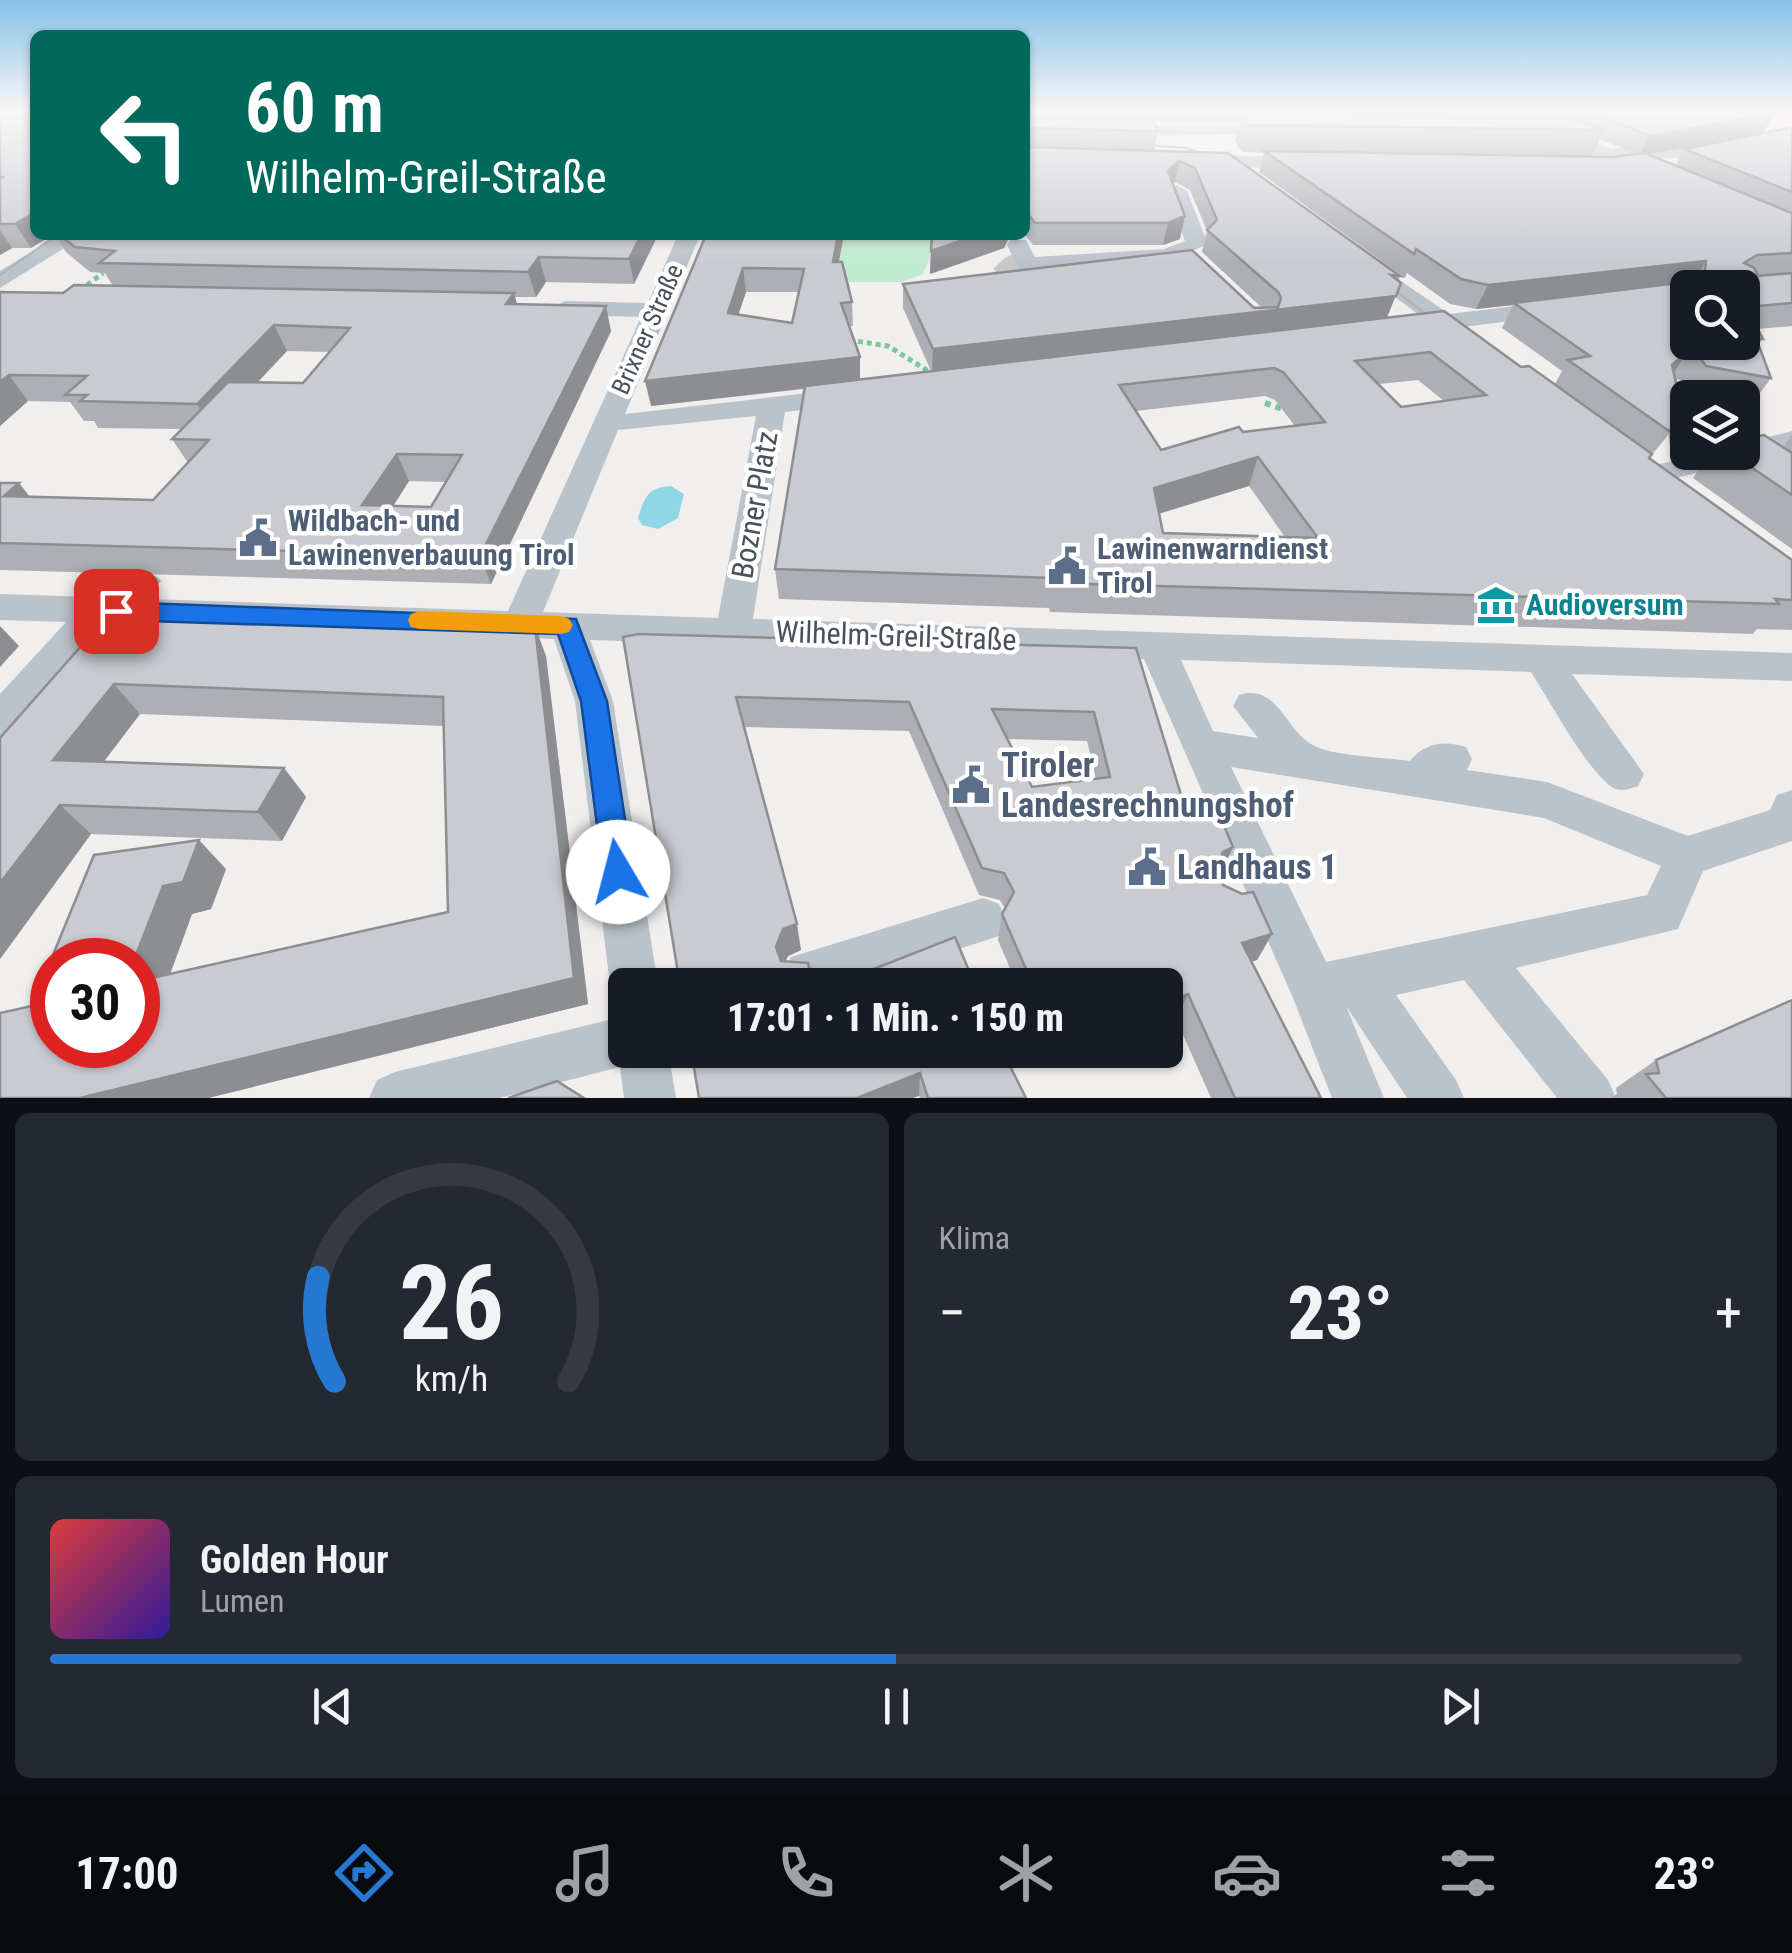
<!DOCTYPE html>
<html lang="de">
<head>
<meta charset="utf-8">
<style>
	body { margin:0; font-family:"Roboto Condensed",sans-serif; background:#242831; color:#f1f3f6; height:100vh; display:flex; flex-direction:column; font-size:38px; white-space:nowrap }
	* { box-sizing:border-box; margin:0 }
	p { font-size:32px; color:#9ea1a6 }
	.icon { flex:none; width:55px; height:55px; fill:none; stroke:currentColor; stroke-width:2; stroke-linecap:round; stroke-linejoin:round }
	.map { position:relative; height:1098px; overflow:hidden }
	.details { display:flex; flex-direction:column; gap:15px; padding:15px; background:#0d0f14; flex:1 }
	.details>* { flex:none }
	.top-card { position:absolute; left:30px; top:30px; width:1000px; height:210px; border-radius:15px; box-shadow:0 2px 8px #0004; background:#00695c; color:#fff; overflow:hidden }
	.controls { position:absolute; left:1670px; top:270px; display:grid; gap:20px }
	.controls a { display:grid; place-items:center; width:90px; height:90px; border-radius:15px; background:#171b24; box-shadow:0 2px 8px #0004; font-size:50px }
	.speed { position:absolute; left:30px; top:938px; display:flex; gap:20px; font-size:50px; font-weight:700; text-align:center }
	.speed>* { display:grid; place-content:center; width:130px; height:130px; border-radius:50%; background:#171b24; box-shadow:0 2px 8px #0004; line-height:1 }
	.speed .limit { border:15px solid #d22; background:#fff; color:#111 }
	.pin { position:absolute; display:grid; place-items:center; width:85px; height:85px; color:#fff; margin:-42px; border-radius:20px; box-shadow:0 5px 15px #0006 }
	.me { position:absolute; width:110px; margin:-55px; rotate:352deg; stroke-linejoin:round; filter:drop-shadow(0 0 8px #0008) }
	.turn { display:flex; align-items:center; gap:35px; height:210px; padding:0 50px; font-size:45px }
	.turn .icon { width:130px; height:130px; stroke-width:2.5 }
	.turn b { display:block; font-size:70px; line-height:85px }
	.big { font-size:75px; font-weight:800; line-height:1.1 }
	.details .tile { flex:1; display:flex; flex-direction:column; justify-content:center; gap:15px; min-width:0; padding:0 35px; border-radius:15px; background:#242831 }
	.details .dial { align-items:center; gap:0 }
	.dial svg { height:260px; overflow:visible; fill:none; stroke:#363941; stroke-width:7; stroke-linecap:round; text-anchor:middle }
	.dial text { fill:#f1f3f6; stroke:none }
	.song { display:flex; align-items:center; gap:30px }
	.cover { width:120px; height:120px; border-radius:15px; background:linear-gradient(135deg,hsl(0 70% 55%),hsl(250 70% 35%)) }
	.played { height:10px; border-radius:5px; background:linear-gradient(90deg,#2679d3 50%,#363941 50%) }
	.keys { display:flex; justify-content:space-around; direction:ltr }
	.heat { display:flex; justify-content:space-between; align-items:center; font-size:55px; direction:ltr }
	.details .tiles { flex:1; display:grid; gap:15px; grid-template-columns:1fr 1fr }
	.tile:last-child { grid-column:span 2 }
	.trip { position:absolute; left:608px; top:968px; width:575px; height:100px; border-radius:15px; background:#171b24; box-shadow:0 2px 8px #0004; font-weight:800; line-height:100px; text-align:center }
	.menu { display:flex; height:160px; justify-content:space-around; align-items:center; background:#090b0e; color:#9ea1a6 }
	.menu .icon { width:70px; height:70px }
	.menu .active { color:#2679d3 }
	.menu b { font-size:45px; color:#f1f3f6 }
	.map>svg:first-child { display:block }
</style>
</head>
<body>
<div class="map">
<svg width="1792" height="1098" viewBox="0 0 1792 1098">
	<rect width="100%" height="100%" fill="#f1eeee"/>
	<polygon fill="#c0ebcf" points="844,235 932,235 933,250 923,274 902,282 835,282"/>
	<path fill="#90d7e5" d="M671,486L684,494L678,518L658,529L642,525L638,518C644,498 648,487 671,486Z"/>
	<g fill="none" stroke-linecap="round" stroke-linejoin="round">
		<polyline stroke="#c7c7c9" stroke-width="24" stroke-dasharray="24 11" stroke-linecap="butt" points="975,301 1013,267 1027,264"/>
		<g stroke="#7ac79e" stroke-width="5" stroke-dasharray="5 4" stroke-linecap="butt">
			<polyline points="87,285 103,273"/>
			<polyline points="849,340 888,346 933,374"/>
		</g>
		<polyline stroke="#7ac79e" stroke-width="6" stroke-dasharray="6 5" stroke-linecap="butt" points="1265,403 1292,412"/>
		<polyline stroke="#7ac79e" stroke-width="8" stroke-dasharray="9 6" stroke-linecap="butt" points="152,585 161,575"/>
		<g fill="#bbc3ca" fill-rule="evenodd">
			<polygon points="1282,125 1288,126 1288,134 1116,136 1107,131 1116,126"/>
			<polygon points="1556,131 1610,148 1719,148 1728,153 1719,158 1632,158 1661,172 1664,176 1654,182 1578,147 1550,140 1550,132"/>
			<polygon points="1194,155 1305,157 1314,163 1305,169 1187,165 1185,161"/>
			<polygon points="1177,185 1187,191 1208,244 1167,262 1027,271 1019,269 1007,245 1010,240 1026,240 1035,257 1164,249 1185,241 1167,191"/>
			<polygon points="59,235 85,235 0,288 0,271"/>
			<path d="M678,235H700L625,414L844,389L858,397L844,405L785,412L753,619L1792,653V681L1572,674L1644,774L1638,786C1627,790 1618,793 1609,785C1582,762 1551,703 1531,672L1181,660L1213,731L1258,738L1233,706L1239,695C1279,682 1286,735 1317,747C1341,757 1384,757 1410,761C1424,743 1445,740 1466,747L1472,759L1467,770L1547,782L1688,836L1770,810L1777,795L1792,790V841L1703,871L1678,929L1516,968L1608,1080L1616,1098H1557L1464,980L1396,995L1456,1080L1464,1098H1407L1346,1006L1384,1098H1332L1293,998L1144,659L590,640L613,701L658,985H625V1005L617,1002L610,985L575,701L554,639L106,623L14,731L0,736V694L66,622L0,620V594L508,611L641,317L565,315L553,308L565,301L648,303ZM756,416L718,618L543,612L618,430ZM1231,767L1544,818L1661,866L1647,895L1326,962Z"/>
			<path d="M1363,255L1449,314L1549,302L1561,309L1549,316L1464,327L1461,333C1457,334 1411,333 1405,331L1402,326L1405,321L1423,318L1355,267L1352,262Z"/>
			<polygon points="1672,382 1681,384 1688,399 1688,452 1742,452 1742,444 1792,431 1792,449 1652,484 1641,482 1637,475 1641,468 1673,461 1659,390"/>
			<polygon points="983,898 999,904 1006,920 999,936 848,985 789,985 784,974 791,957"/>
			<polygon points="625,1016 625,1050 668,1050 676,1098 624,1098 620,1067 499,1098 369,1098 377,1080 395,1072"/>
		</g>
		<g stroke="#b1b4b8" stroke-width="2.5">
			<polyline points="1130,144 1187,148 1226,165"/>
			<polyline points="0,275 57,235"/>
			<polyline points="1374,275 1446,329"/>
		</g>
	</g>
	<g fill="#adafb4" fill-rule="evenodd">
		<polygon points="0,111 31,248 12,248 0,255"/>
		<path d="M1025,111H1771L1775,113L1763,133L1648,155L1675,166L1684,149L1792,127V326L1757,329L1763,339L1758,345L1771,378L1752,404L1742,402V398H1719L1689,391L1682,380L1675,379L1683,413L1665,439L1649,458L1792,560V630L1757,629L1753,634L1050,612L1049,608L779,599L775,569L804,389L651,406L706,235H844L839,262L852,302L853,326H849L860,357V379L931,371L903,308V284L1261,307L1202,252L1207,231L1190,190L1175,182L1173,184L1180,239L1163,245H1033L1026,236H1010L1004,248L930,274L932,235H1025ZM1154,122L1239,123L1235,141L1242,152L1264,153L1259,172L1405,278L1407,273L1450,304L1476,309L1513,305L1502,328L1562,371L1555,384L1521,367L1387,317L1400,276L1228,153L1154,151L1158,131ZM1600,139L1636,154L1613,157H1592ZM746,292H798L792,323L738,314ZM1418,380L1444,401L1401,407L1379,384ZM1265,396L1275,400L1295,426L1243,432L1161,450L1136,411ZM1249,486L1285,537L1163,533L1159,514Z"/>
		<path d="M55,235H658L634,284L546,282L536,297H514L517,304L611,331L491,584L0,570V483H19L30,497L153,500L188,463L172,439L181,429L98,428L94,421H84L70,402L28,401L0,426V292L63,293L113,286L105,273L90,272L66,252ZM287,351L330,352L303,383L257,382ZM409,481L446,482L431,507L393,506Z"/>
		<polygon points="1792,435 1792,549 1693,478 1711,452 1742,452 1783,447"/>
		<polygon points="113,610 546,656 588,1004 208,1098 0,1098 32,1006 226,869 211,909 192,914 170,974 448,912 444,726 140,714 104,761 284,768 306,797 282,841 91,834 0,959"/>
		<path d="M623,637L1136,648L1186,811L1221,875H1219L1223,885L1272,934L1257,960L1251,961L1321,1098H1211L1176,1019L1165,985H1017L998,940L1002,914L1005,909L1000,900L979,895L909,731L744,727L801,950L788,956L785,961L680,985ZM1007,739L1087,741L1096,779L1032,787Z"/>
		<polygon points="1002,1050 1026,1098 920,1098 919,1096 699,1098"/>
		<polygon points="1044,1050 1095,1050 1051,1066"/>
		<polygon points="1656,1060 1792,1098 1611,1098 1617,1094 1616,1088"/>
	</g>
	<g fill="#8d8e92">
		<polygon points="1775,113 1763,133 1639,156 1650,136"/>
		<polygon points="1179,161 1175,182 1163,192 1168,171"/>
		<polygon points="35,212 35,235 53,235 31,248 15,224"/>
		<polygon points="1185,216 1180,239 1163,245 1168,223"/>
		<polygon points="0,230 12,248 0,255"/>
		<polygon points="641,235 658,235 634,284 629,259"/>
		<polygon points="838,235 844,235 834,285 833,262"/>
		<polygon points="978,235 1010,235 1004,248 930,274 931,251"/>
		<polygon points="539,257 546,282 536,297 528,272"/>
		<polygon points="1706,261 1692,285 1514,303 1513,305 1476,309 1488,285"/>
		<polygon points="743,268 746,292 731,337 728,313"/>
		<polygon points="1401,283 1386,320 932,374 933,349 1396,296"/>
		<polygon points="514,293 521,318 506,304"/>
		<polygon points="606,306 611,331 491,584 480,556"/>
		<polygon points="274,325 287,351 213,430 197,404"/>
		<polygon points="1686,353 1670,379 1672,365"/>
		<polygon points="860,357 860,382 651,406 645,381"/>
		<polygon points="9,375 28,401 0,426 0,382"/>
		<polygon points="397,454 409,481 376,533 362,505"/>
		<polygon points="1258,457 1249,486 1147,517 1154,488"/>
		<polygon points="19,483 40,510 4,496"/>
		<polygon points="0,626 19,646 0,667"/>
		<polygon points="535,626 546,656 588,1004 208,1098 80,1098 574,978"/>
		<polygon points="114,684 140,714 83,789 53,760"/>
		<polygon points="284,768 306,797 282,841 258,812"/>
		<polygon points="60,805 91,834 0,959 0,883"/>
		<polygon points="199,840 226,869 211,909 192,914 157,1010 138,995 138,960 134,960 163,886"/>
		<polygon points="1233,847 1221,875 1211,880 1223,852"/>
		<polygon points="797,924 801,950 788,956 781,973 776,947 783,929"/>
		<polygon points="1272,934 1257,960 1228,969 1242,943"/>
		<polygon points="1188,994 1176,1019 1165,1023 1165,1003"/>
		<polygon points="1056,1050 1095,1050 1051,1066"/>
		<polygon points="920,1073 919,1096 913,1098 857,1098"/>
	</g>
	<g fill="#c9cbd1" stroke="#8d8e92" stroke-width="2.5" fill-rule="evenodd">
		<polygon points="0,111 35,111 35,212 15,224 0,224 0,179 4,177 0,177"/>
		<polygon points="1581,111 1771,111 1775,113 1650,136 1601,116"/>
		<polygon points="1241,114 1566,117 1605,130 1248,125"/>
		<polygon points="1025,117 1027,119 1143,119 1154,121 1158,131 1027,128 1025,130"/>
		<polygon points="1792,127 1792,192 1684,149"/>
		<polygon points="1025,140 1027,147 1228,153 1400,276 1391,275 1401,283 1396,296 933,349 903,284 1192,250 1254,308 1278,307 1281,298 1278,292 1207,230 1217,220 1195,168 1179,161 1168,171 1185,216 1168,223 1035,223 1028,214 1025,214"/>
		<path d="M1264,151L1613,157L1645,153L1792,213V253L1757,255L1744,263L1754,268L1758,276L1792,273V303L1746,307L1763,339L1756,338L1771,378L1706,366L1698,355L1686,353L1672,365L1683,413L1669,431L1568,360L1590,356L1514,303L1704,280L1706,261L1488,285L1461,279L1416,249L1414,254ZM1688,288H1742V342H1688Z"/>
		<polygon points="60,235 641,235 629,259 539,257 528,272 99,263 115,251 75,247"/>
		<path d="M706,235H838L833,262H842L852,302L841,303L860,357L645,381ZM743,268L804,269L792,323L728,313Z"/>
		<polygon points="932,235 978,235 931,251"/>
		<path d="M74,285L514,293L506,304L606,306L480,556L0,543V483H19L4,496L153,500L209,440L172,439L228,382L303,383L350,328L274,325L197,404L80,401L87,395H65L87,376L9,375L0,382V292L63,293ZM397,454L462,455L431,507L362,505Z"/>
		<path d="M1444,311L1521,367L1529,366L1652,454L1649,458L1792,560V600L1775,599L1779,604L1054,583V578L775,569L805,386ZM1430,352L1486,395L1401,407L1355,361ZM1274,368L1283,372L1325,422L1243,432L1239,427L1161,450L1119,385ZM1258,457L1318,538L1163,533L1154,488Z"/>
		<polygon points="1764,435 1792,453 1792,495 1729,452 1742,452 1742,439"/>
		<polygon points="113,610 535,626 574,978 80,1098 0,1098 0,1013 32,1006 94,855 199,840 183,882 163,886 134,960 52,960 52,1045 138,1045 138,981 448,912 443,697 114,684 53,760 284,768 258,812 60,805 0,883 0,738"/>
		<path d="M638,634L1136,648L1186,811L1217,809L1233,847L1223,852L1217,867L1223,885L1242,894L1253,892L1272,934L1242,943L1321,1098H1235L1188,994L1165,1003V985H1033L1002,914L1014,892L1004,873L982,868L909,702L736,697L797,924L783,929L776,947L781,961L808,963L813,985H680L623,637ZM992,709L1094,712L1110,777L1032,787Z"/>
		<polygon points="955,937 975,985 833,985"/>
		<polygon points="1792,1000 1792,1098 1666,1098 1646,1074 1659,1073 1656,1060"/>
		<polygon points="691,1050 1002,1050 1026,1098 928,1098 920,1073 857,1098 699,1098"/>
		<polygon points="557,1081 584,1098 508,1098"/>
	</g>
	<linearGradient id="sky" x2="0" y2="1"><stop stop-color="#85c2e7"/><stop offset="0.42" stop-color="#f9f7f7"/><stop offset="1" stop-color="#f9f7f7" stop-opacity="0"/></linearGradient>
	<rect width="1792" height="265" fill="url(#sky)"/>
	<polygon fill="#1a73e8" stroke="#114b97" stroke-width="2.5" points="116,602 576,619 607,701 633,872 629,882 618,886 607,882 603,872 581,701 558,634 116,620 104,611"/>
	<polygon fill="#f59e0b" points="420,611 561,616 569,619 573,625 569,632 561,634 420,629 411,627 408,620 411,614"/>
	<defs>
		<g id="civic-bare" transform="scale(3)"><path d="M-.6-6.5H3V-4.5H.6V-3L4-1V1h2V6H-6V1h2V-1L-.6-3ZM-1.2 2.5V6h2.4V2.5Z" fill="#5c6f8a" stroke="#fff" stroke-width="2.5" paint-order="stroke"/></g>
		<g id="museum-bare" transform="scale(3)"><path d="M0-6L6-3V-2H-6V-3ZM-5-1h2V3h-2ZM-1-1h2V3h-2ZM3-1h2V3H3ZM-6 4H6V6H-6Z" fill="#0f9aa8" stroke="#fff" stroke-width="2.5" paint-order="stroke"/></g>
	</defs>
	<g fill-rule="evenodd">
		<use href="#civic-bare" x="258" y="538"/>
		<use href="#civic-bare" x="1067" y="566"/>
		<use href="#museum-bare" x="1496" y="605"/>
		<use href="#civic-bare" x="971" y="785"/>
		<use href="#civic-bare" x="1147" y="867"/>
	</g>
	<g text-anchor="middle" stroke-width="9" stroke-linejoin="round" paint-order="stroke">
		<g font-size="25" fill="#48525a" stroke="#fff">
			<text transform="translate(647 329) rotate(-66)" y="9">Brixner Straße</text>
		</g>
		<g font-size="30" fill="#48525a" stroke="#fff">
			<text transform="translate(755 505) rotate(-80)" y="10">Bozner Platz</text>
			<text transform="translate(896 636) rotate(2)" y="10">Wilhelm-Greil-Straße</text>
		</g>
		<g font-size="30" font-weight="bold" fill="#4e5e75" stroke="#fff" text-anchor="start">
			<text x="288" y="531">Wildbach- und<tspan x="288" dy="34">Lawinenverbauung Tirol</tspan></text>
			<text x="1097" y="559">Lawinenwarndienst<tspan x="1097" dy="34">Tirol</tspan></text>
		</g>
		<g font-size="30" font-weight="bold" fill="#0d838f" stroke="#fff" text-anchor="start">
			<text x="1526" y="615">Audioversum</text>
		</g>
		<g font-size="35" font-weight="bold" fill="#4e5e75" stroke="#fff" text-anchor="start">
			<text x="1001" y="777">Tiroler<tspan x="1001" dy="40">Landesrechnungshof</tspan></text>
			<text x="1177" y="879">Landhaus 1</text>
		</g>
	</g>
</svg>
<div class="controls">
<a><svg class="icon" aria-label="search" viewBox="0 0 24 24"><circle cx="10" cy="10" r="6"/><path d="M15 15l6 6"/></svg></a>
<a><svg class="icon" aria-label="layers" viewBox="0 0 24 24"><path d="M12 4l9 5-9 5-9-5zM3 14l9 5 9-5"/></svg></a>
</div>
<div class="speed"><div class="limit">30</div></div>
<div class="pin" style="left:116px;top:611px;background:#d93025"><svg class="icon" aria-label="arrive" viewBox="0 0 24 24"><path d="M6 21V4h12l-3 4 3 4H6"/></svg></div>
<svg class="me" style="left:618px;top:872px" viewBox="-20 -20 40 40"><circle r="19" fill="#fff"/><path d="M0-13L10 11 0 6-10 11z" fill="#1a73e8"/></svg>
<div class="trip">17:01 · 1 Min. · 150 m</div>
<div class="top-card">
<div class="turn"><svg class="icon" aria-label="left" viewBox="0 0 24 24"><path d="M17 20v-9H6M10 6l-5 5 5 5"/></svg><div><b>60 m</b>Wilhelm-Greil-Straße</div></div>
</div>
</div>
<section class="details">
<div class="tiles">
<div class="tile dial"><svg viewBox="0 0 100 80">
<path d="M14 69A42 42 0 1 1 86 69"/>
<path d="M14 69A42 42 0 0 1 9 37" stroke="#2679d3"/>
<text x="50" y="56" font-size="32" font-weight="700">26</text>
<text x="50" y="72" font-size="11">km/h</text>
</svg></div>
<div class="tile"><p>Klima</p>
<div class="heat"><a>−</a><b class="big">23°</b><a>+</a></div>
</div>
<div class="tile">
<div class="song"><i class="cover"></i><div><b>Golden Hour</b><p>Lumen</p></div></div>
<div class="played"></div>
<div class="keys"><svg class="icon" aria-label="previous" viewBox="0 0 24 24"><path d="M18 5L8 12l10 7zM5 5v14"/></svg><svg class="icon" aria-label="pause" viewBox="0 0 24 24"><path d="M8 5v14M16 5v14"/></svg><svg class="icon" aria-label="next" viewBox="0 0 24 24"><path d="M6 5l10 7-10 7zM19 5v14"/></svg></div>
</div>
</div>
</section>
<nav class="menu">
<b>17:00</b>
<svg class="icon active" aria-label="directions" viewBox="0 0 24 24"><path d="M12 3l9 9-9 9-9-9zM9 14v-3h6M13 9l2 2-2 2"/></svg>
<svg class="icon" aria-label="music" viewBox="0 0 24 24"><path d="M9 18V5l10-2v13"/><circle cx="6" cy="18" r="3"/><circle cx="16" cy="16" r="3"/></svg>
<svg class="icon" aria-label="phone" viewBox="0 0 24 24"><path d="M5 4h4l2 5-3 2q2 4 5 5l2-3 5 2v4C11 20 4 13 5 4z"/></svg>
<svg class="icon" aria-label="climate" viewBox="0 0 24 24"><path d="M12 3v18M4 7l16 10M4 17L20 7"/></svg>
<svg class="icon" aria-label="car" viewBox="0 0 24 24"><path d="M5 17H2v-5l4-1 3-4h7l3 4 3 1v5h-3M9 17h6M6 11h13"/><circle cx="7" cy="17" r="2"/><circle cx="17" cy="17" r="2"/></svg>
<svg class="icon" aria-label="filters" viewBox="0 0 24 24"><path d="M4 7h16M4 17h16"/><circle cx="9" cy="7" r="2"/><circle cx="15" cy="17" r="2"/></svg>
<b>23°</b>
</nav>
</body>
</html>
